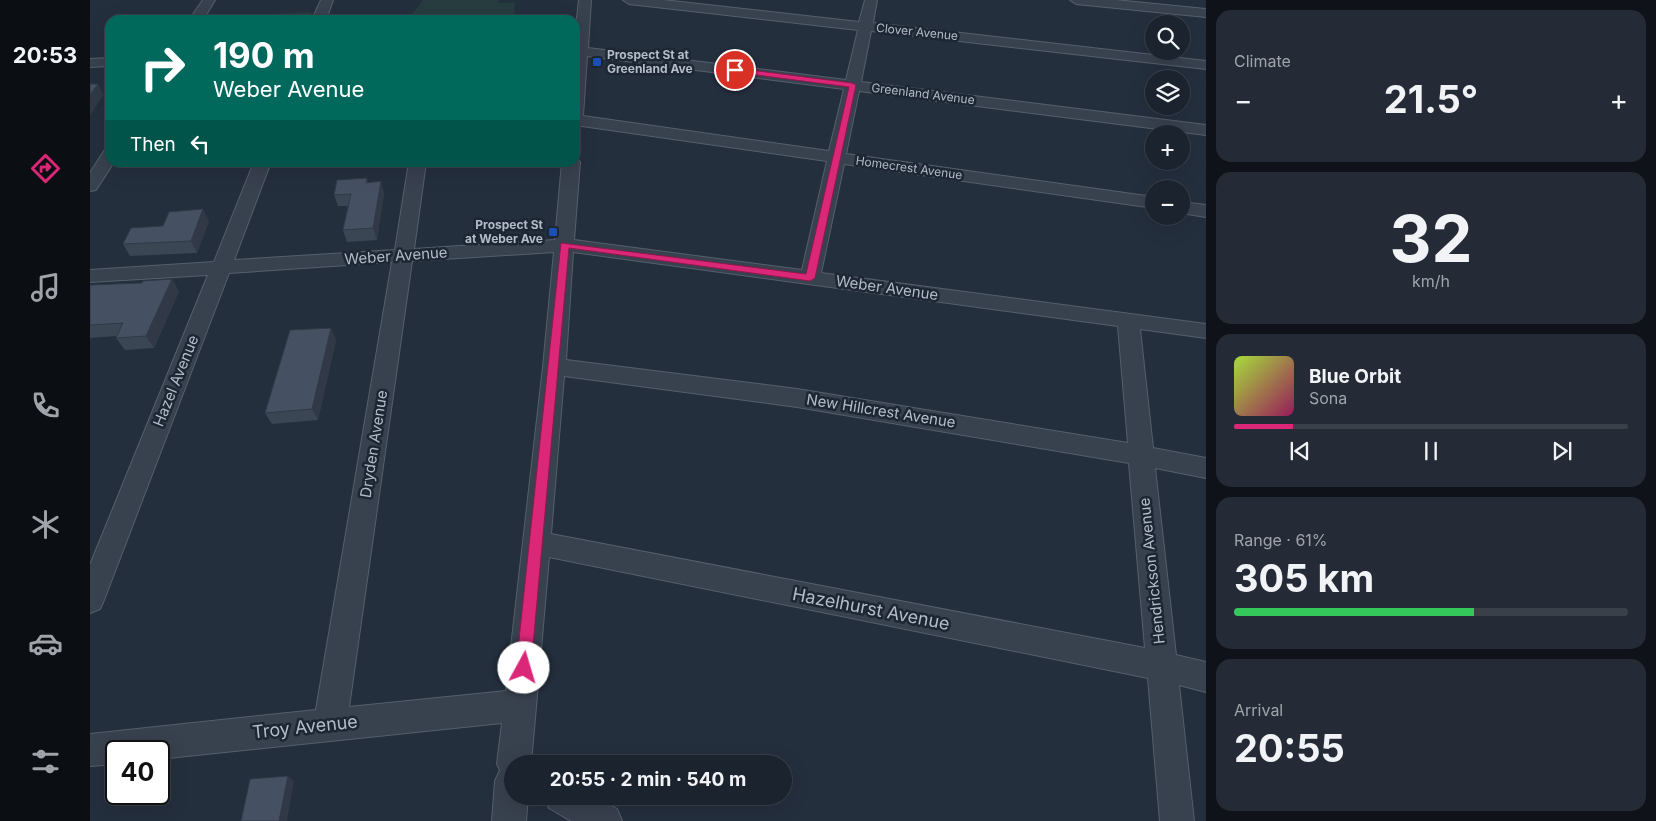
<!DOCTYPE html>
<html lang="en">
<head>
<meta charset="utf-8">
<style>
	body { margin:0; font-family:Inter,sans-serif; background:#242b36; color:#f1f3f6; height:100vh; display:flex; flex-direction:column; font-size:19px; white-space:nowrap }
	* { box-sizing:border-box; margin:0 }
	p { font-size:16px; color:#a0a4aa }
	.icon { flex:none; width:28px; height:28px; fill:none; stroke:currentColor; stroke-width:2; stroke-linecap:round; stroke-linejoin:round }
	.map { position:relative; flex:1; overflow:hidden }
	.details { display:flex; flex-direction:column; gap:10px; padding:10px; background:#0f1319; width:450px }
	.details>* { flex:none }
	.guide { position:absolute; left:15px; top:15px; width:475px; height:152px; border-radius:15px; box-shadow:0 5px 20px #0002,0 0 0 1px #39404a; background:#00695c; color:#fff; overflow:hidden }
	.buttons { position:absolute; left:1055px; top:15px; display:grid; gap:10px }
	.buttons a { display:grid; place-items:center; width:45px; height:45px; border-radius:50%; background:#1b232e; box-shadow:0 5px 20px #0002,0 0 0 1px #39404a; font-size:25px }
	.speed { position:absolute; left:15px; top:740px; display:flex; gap:10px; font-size:25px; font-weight:700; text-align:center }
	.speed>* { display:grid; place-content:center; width:65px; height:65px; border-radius:50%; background:#1b232e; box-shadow:0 5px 20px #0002,0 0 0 1px #39404a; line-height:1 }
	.speed .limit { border:2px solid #111; border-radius:8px; background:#fff; color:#111 }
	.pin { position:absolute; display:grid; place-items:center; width:42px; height:42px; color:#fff; margin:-21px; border:2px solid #fff; border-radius:50%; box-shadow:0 1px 5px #0007 }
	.me { position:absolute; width:55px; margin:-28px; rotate:6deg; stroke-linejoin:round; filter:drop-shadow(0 0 4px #0008) }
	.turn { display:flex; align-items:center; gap:18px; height:105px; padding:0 25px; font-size:22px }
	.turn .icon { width:65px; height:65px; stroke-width:2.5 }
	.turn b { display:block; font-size:35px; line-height:42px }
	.then { display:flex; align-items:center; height:48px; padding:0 25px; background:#0003; gap:10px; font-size:19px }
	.big { font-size:38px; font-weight:700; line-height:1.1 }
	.details .card { flex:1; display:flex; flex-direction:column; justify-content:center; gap:8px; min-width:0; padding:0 18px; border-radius:15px; background:#242b36 }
	.details .dial { align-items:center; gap:0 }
	.dial b { font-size:65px; line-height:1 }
	.song { display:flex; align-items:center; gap:15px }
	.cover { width:60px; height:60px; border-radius:8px; background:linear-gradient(135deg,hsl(80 70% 55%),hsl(330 70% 35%)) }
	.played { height:5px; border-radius:2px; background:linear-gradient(90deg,#db2777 15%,#39404a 15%) }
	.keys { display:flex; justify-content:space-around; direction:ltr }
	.heat { display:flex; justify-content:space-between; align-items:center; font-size:28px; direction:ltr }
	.charge { height:8px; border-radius:4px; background:linear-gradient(90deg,#34c759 61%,#39404a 0) }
	.trip { position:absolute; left:414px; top:755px; width:288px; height:50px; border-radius:25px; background:#1b232e; box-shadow:0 5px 20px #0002,0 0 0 1px #39404a; font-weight:700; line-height:50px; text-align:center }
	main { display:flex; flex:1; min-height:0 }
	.tab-bar { display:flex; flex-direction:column; width:90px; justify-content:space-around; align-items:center; background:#0b0e12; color:#a0a4aa }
	.tab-bar .icon { width:35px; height:35px }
	.tab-bar .active { color:#db2777 }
	.tab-bar b { font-size:22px; color:#f1f3f6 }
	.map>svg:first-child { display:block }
</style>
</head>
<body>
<main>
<nav class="tab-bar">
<b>20:53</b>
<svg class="icon active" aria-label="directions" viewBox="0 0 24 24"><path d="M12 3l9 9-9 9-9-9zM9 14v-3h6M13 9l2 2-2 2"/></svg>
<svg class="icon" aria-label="music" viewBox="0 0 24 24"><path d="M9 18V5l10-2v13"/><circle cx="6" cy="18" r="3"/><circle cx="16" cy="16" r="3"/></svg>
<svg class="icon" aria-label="phone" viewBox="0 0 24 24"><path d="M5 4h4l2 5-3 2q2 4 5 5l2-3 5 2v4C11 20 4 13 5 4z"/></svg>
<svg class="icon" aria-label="climate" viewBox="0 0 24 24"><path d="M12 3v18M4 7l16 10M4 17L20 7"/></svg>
<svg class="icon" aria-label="car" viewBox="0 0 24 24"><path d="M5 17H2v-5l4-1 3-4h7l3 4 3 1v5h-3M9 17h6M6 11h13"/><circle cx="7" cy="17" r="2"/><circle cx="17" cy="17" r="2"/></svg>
<svg class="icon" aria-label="filters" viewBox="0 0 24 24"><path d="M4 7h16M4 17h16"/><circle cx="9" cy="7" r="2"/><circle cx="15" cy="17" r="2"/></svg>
</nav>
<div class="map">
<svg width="1116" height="821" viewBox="0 0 1116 821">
	<rect width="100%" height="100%" fill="#242f3e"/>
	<g fill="#263c3f">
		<polygon points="333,0 408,0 409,3 425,2 424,18 322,14"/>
		<polygon points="221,12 218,20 176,20 184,14"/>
	</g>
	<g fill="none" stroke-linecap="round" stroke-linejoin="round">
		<g stroke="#565f6c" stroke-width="2">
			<g id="minor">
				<polygon points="113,0 125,0 113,20 99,20"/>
				<polygon points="231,0 243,0 236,20 222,20"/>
				<path d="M489,0H501L498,48L756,80L768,30L539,4L533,0H573L769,22L775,0H787L783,23L1116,61V69L781,31L771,82L1116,125V135L769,91L756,154L1064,197V208L754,164L731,273L1116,324V338L1050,329L1063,448L1116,458V478L1065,468L1086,655L1116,662V692L1089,685L1104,821H1070L1058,678L459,557L441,764H422V796H438L436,821H402L405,781L410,770L407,764L412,723L69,759V751H26V764L0,766V734L226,710L302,262L139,273L14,600L10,609L0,613V565L118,275L0,282V270L124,262L164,162H181L144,260L305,250L319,162H336L324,249L465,240L472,162H485V158L490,162L484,240L712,270L737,161L485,125V37ZM497,56L754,89L739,151L493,116ZM464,252L453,367L416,691L259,707L322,261ZM483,252L1028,326L1038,443L707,389L476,360ZM474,376L707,407L1039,463L1055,648L461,534Z"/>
				<polygon points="980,0 1025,0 1116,9 1116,17 986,4"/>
				<polygon points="20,58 20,66 0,67 0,59"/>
				<polygon points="20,150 20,162 24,162 6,190 0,191 0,173 14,151"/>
				<polygon points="1091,202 1116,205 1116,217 1091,213"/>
				<polygon points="454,796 505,796 527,809 532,821 481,821 459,808"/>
			</g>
		</g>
		<use href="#minor" fill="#38414e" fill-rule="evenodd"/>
	</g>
	<g fill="#3b4654">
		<polygon points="277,178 278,183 294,193 287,240 257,242 253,230 258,206 248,206 244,195"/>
		<polygon points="119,221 107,253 40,256 33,244 73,226"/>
		<polygon points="0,285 89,291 64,348 35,350 26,338 27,336 0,338"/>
		<polygon points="246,340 228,420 182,424 175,413"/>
	</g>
	<g fill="#303945">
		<polygon points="8,84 14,95 0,115 0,95"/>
		<polygon points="291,181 294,193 287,240 283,228"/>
		<polygon points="113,209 119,221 107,253 101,241"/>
		<polygon points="82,279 89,291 64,348 56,336"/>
		<polygon points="241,328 246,340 228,420 222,409"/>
		<polygon points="198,776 204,781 197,821 189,821"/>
	</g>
	<g fill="#455162" stroke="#303945">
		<polygon points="0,84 8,84 0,95"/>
		<polygon points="277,178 276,183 291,181 283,228 253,230 261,194 244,195 247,180"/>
		<polygon points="113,209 101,241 33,244 41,228 73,226 79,212"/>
		<polygon points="82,279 56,336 26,338 33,323 0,325 0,285 52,283 53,281"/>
		<polygon points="241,328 222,409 175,413 200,330"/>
		<polygon points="198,776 189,821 151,821 160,779"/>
	</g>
	<polygon fill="#db2777" stroke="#8e194d" points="645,68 762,83 766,85 725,278 720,281 479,248 441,668 439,674 434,676 429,674 426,668 471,243 716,274 759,87 643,72 643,69"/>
	<g fill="#1a4fb4" stroke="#1d2633" stroke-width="2">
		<rect x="502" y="57" width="10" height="10" rx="2.5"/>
		<rect x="458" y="227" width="10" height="10" rx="2.5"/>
	</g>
	<g text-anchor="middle" stroke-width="5" stroke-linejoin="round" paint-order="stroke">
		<g font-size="12" fill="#b4bcc9" stroke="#1d2633">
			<text transform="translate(827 32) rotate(6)" y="4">Clover Avenue</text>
			<text transform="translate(833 94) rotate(7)" y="4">Greenland Avenue</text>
			<text transform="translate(819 168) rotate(8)" y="4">Homecrest Avenue</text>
		</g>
		<g font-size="12" font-weight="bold" fill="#b4bcc9" stroke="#1d2633" text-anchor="start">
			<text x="517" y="59">Prospect St at<tspan x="517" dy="14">Greenland Ave</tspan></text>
			<text x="453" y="229" text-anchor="end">Prospect St<tspan x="453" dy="14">at Weber Ave</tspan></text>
		</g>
		<g font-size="15" fill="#b4bcc9" stroke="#1d2633">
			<text transform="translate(306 256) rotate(-4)" y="5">Weber Avenue</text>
			<text transform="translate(797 288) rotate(8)" y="5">Weber Avenue</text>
			<text transform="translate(86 381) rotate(-68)" y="5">Hazel Avenue</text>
			<text transform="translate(791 411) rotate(9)" y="5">New Hillcrest Avenue</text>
			<text transform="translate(284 444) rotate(-81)" y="5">Dryden Avenue</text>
			<text transform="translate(1062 571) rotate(-96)" y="5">Hendrickson Avenue</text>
		</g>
		<g font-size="18" fill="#b4bcc9" stroke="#1d2633">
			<text transform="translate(781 609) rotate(11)" y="6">Hazelhurst Avenue</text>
			<text transform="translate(215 727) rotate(-6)" y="6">Troy Avenue</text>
		</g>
	</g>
</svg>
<div class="buttons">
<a><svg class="icon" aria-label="search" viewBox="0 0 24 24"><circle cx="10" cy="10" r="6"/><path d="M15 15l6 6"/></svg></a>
<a><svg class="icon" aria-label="layers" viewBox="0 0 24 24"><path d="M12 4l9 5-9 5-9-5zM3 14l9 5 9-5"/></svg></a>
<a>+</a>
<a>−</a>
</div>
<div class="speed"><div class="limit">40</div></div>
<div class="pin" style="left:645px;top:70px;background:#d93025"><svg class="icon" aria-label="arrive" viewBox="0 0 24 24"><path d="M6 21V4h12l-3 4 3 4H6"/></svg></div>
<svg class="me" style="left:434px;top:668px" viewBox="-20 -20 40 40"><circle r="19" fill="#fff"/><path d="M0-13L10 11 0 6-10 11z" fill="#db2777"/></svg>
<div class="trip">20:55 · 2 min · 540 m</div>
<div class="guide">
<div class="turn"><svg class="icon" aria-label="right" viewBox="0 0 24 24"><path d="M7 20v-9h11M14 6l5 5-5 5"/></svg><div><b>190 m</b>Weber Avenue</div></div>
<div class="then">Then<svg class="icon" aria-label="left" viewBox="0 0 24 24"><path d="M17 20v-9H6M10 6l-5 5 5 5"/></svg></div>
</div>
</div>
<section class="details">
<div class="card"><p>Climate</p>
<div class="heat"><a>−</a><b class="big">21.5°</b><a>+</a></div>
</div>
<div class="card dial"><b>32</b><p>km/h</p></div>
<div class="card">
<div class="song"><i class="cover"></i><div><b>Blue Orbit</b><p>Sona</p></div></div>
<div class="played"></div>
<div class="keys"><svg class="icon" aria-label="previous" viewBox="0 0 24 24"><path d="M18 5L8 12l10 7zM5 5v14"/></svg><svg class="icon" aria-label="pause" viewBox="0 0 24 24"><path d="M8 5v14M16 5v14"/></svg><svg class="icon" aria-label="next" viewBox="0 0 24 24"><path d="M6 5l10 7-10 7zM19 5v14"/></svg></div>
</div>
<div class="card"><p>Range · 61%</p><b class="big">305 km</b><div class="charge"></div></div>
<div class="card"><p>Arrival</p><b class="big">20:55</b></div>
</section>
</main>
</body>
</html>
